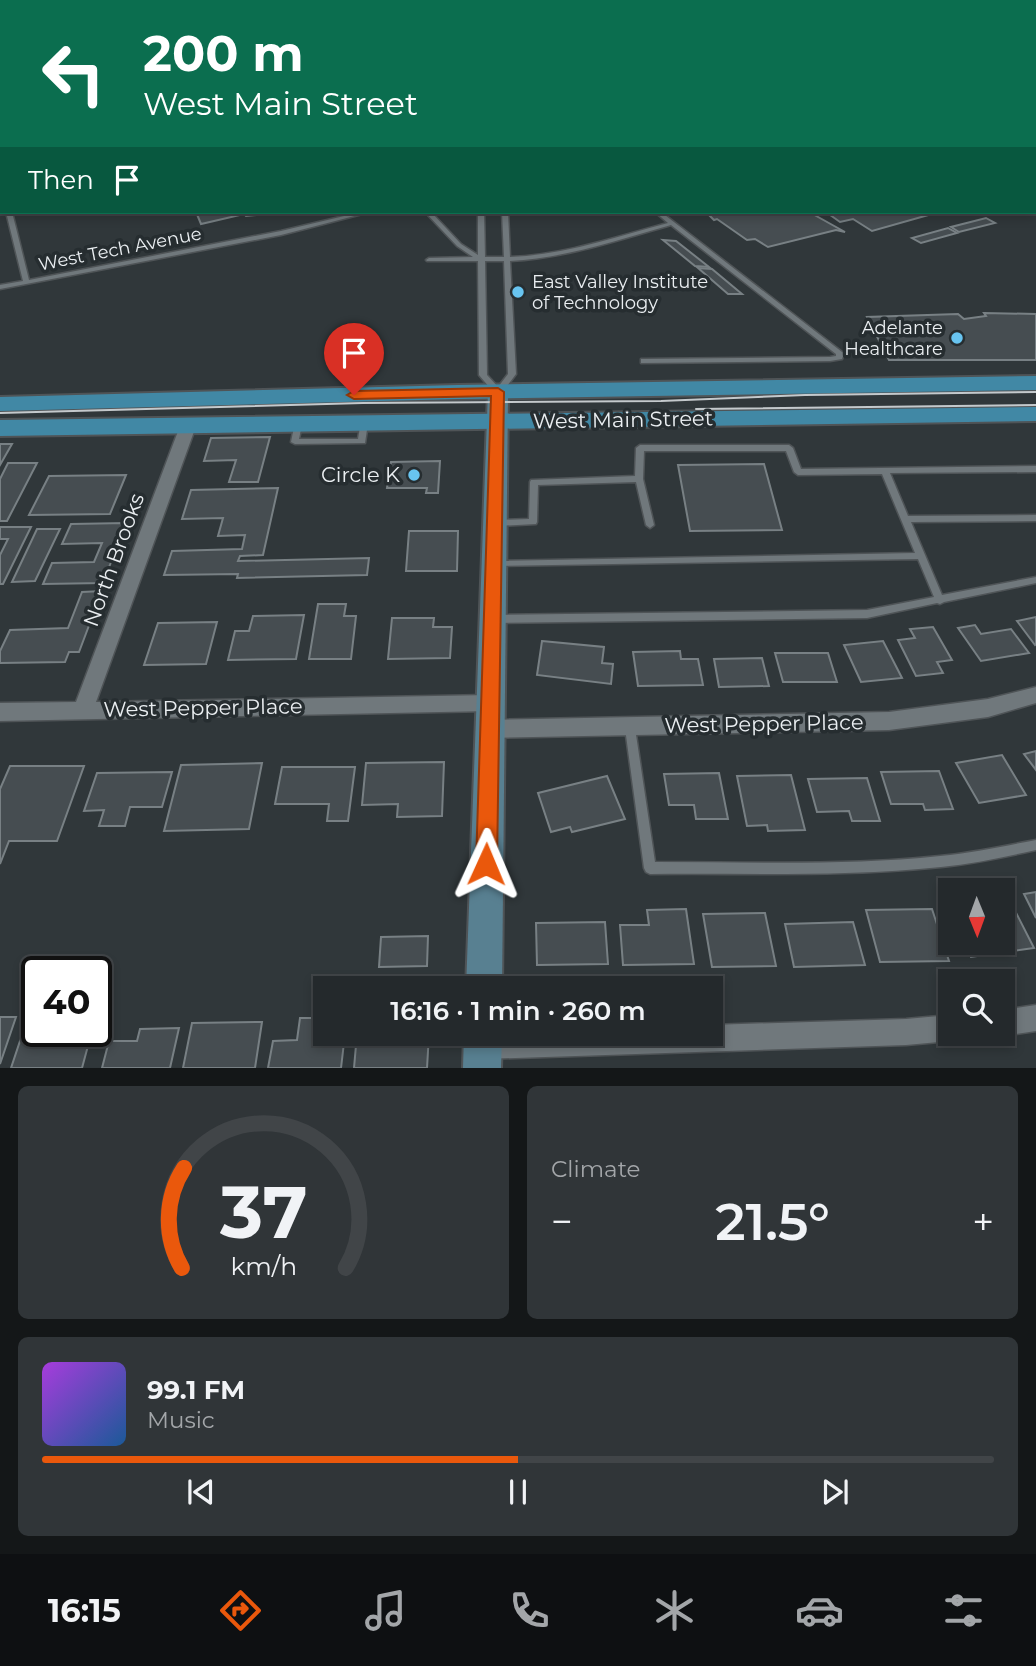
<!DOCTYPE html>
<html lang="en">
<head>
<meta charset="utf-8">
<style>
	body { margin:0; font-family:Montserrat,sans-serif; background:#303538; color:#f1f3f6; height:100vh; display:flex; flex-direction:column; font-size:26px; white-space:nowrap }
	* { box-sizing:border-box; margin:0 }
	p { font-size:23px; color:#a3a6a9 }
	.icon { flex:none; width:38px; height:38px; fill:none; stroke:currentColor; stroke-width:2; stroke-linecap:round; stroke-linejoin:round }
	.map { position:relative; height:1068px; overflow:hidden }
	.drawer { display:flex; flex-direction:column; gap:18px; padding:18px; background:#141718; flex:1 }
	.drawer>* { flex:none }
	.banner { position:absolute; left:0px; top:0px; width:1036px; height:214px; box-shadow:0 4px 10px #0003,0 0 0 2px #414548; background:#0b6e4f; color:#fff; overflow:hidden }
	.needle { width:46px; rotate:179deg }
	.buttons { position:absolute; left:938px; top:878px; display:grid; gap:14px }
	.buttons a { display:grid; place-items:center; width:77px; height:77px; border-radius:0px; background:#24292c; box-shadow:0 4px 10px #0003,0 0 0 2px #414548; font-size:35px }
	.speed { position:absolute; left:21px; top:956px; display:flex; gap:14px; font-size:35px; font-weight:700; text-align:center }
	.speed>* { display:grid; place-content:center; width:91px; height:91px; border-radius:50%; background:#24292c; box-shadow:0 4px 10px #0003,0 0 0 2px #414548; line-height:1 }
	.speed .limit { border:4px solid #111; border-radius:10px; background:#fff; color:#111 }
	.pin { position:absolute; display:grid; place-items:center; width:60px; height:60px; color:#fff; margin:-72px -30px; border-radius:50% 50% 50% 0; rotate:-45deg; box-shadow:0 0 7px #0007 }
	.pin .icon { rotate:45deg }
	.me { position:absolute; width:77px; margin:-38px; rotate:1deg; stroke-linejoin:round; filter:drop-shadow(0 0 5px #0008) }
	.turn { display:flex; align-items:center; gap:24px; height:147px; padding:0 28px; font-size:32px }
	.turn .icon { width:91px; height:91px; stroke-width:2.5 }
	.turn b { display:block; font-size:49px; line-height:60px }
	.then { display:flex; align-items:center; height:66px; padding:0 28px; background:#0003; gap:14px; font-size:26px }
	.big { font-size:52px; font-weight:600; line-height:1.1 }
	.drawer .card { flex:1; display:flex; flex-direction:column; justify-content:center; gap:10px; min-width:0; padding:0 24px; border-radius:10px; background:#303538 }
	.drawer .dial { align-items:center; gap:0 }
	.dial svg { height:182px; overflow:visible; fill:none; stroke:#414548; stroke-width:7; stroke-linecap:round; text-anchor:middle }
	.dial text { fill:#f1f3f6; stroke:none }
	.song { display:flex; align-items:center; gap:21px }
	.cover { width:84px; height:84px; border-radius:10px; background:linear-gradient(135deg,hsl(280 70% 55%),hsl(210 70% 35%)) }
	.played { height:7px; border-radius:4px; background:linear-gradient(90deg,#ea580c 50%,#414548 50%) }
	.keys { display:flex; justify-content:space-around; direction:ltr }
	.heat { display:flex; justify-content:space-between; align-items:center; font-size:38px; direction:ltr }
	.drawer .tiles { flex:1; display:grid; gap:18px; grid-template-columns:1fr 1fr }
	.card:last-child { grid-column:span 2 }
	.trip { position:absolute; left:313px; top:976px; width:410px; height:70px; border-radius:0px; background:#24292c; box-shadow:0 4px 10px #0003,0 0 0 2px #414548; font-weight:600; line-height:70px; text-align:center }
	.dock { display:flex; height:112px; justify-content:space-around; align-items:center; background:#0e1012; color:#a3a6a9 }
	.dock .icon { width:49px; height:49px }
	.dock .selected { color:#ea580c }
	.dock b { font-size:32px; color:#f1f3f6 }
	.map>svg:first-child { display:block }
</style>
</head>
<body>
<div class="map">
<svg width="1036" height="1068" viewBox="0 0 1036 1068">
	<rect width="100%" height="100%" fill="#30373a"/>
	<g fill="#464d51" stroke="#788084" stroke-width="2">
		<polygon points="608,0 757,0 759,2 609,2"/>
		<polygon points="196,212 255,212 257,215 246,216 244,214 201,224"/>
		<polygon points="706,212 809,212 845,232 836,230 768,247 755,239 747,240 717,219 714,220"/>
		<polygon points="826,212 939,212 872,231 853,219 840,222"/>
		<polygon points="986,218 995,223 959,232 951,227"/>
		<polygon points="948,228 957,233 921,243 912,238"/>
		<polygon points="663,240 676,241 709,267 695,266"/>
		<polygon points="698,268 712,269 742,294 728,294"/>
		<polygon points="984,313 1036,314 1036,360 889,360 867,317 958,314 964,319 986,316"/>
		<polygon points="270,437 258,482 229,482 236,460 204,461 211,438"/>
		<polygon points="0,444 12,444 0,465"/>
		<polygon points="440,461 438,493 426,493 427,488 387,488 391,462"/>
		<polygon points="8,463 37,463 7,521 0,521 0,479"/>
		<polygon points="764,464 782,530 690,531 678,465"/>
		<polygon points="126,475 110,514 29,515 49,476"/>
		<polygon points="278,488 263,555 240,556 238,561 369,558 367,575 237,578 238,574 164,575 172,551 242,549 245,535 218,536 223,518 182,519 191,490"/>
		<polygon points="126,523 103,583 43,584 52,563 94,562 102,543 62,544 71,524"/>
		<polygon points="0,527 31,527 3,584 0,584 0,555 8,539 0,539"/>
		<polygon points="37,529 60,529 35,581 12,582"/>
		<polygon points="409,531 458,531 457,571 406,571"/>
		<polygon points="102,591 79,652 69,652 65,662 0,663 0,651 10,630 68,628 82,592"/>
		<polygon points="318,604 346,604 344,616 356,616 351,659 309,659"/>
		<polygon points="304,615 296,659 228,660 235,631 249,631 253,616"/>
		<polygon points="1036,617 1036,644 1035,645 1017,621"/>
		<polygon points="392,618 434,618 433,627 452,627 450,658 388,659"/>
		<polygon points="217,622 206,664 144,665 158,623"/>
		<polygon points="975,625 981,634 1011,629 1029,653 981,661 958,628"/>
		<polygon points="933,627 952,660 937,662 943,673 916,676 898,640 915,638 910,629"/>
		<polygon points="542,641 604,647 602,663 613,664 611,684 537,675"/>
		<polygon points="883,641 902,678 861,682 844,645"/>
		<polygon points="680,651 681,659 698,659 703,685 638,686 633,652"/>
		<polygon points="775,653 828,653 837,682 783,682"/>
		<polygon points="762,658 769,686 719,687 714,659"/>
		<polygon points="1036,751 1036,770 1024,754"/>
		<polygon points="1002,755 1026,795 979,803 956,763"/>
		<polygon points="444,762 442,816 397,817 398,804 362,805 366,763"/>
		<polygon points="262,763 249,829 164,831 181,765"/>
		<polygon points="10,766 84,766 57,841 9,841 0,864 0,789"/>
		<polygon points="282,767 355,767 348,821 327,821 329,804 275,804"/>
		<polygon points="939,771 953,809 925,810 923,804 891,804 881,772"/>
		<polygon points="172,772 162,807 130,807 125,826 99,826 104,810 84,811 97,773"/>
		<polygon points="719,773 728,819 696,819 694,805 669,805 664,774"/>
		<polygon points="791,775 805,830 768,831 767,825 747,826 737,776"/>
		<polygon points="607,776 625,819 572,832 570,827 551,832 538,793"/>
		<polygon points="867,778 880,821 852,821 849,811 817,812 808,779"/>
		<polygon points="1036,892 1036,918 1024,894"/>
		<polygon points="1007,895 1034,948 971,957 965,943 1003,943 1003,896"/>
		<polygon points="686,909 694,964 623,965 620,925 649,925 647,910"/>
		<polygon points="932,909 949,961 880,962 866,910"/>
		<polygon points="765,913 776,966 712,967 703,914"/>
		<polygon points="605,922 608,964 537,965 536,923"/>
		<polygon points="853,922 865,965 794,967 785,924"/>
		<polygon points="428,936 427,966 379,967 381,937"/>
		<polygon points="0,1017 16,1017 0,1064"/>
		<polygon points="300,1018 326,1018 326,1034 345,1034 341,1068 268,1068 273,1041 297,1040"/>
		<polygon points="27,1020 37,1020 37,1031 92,1031 82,1068 11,1068"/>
		<polygon points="262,1022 255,1068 183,1068 192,1023"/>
		<polygon points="179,1028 170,1068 102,1068 109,1041 137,1041 140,1029"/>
		<polygon points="357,1034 429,1034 427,1068 354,1068"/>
	</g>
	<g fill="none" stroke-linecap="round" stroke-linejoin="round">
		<g stroke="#4f5457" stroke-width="3">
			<g id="lane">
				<rect x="0" y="125" width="2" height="2"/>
				<polygon points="0,175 2,176 2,185 0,184"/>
				<polygon points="1034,202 1036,203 1036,207 1034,206"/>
				<polygon points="6,212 12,212 29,280 281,231 361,212 370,212 281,235 0,289 0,285 23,281"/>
				<path d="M425,212H431L461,244L478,255V212H484L485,257H504L502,212H508L510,257C564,255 616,237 668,223L655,212H661L842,352L844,353L842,359L830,361L641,363V359H644L830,357L836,356V354L671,225C618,240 566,258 510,261L516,374L501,394H495L479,375L478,261H427L426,260L429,258L473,257L457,246ZM485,261H504L508,374L498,387L487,375Z"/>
				<polygon points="361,421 364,421 368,423 365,443 295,444 291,442 295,422 298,422 302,424 299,439 358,439"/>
				<polygon points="640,445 789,445 793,448 801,469 1036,466 1036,472 890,473 908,516 1036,515 1036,521 911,522 942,595 1036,577 1036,583 944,602 940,604 937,603 867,618 495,623 492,622 490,619 492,616 495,615 867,610 934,597 918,559 493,566 491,564 493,562 496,561 915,553 882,474 798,475 794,472 786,451 644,451 643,479 654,525 650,528 646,525 636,482 538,485 537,522 536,524 496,526 492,523 496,520 529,519 530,482 531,480 635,476 636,448"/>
				<path d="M630,724L634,725L635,728L655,862C750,862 846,866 940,856C973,853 1004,846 1036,840V850C1004,857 973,864 941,867C844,877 747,873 650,874L646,872L644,868L625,728L626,725Z"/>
			</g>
		</g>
		<g stroke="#4f5457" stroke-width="3">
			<g id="street">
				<polygon points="188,421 196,426 96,702 490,695 497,697 500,703 497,709 490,711 0,721 0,703 76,702 180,426"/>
				<polygon points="1036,687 1036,703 988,717 889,730 489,738 482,735 478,729 482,723 489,720 889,712 988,699"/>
				<polygon points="1036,1005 1036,1031 1003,1036 998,1034 1003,1034 1003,1010"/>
				<polygon points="950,1015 950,1034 961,1034 959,1037 950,1041 906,1045 483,1059 473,1055 469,1045 476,1034 710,1034 710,1025 906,1019"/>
			</g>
		</g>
		<g stroke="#4f5457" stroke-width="4">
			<g id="secondary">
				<polygon points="498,386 505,388 508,392 502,989 466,989 488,392 491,388"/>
				<polygon points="464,1034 502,1034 501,1068 463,1068"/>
			</g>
		</g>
		<g stroke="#4f5457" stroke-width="4">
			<g id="primary">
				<polygon points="1036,376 1036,390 458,399 0,411 0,397 458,385"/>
				<polygon points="1036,407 1036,421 0,436 0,420"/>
			</g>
		</g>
		<use href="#lane" fill="#70787c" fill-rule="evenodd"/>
		<use href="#street" fill="#70787c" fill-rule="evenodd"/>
		<use href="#secondary" fill="#588091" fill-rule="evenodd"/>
		<use href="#primary" fill="#4188a5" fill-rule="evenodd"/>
		<g stroke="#c4c9cc" stroke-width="2">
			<polyline points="696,409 1036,405"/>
			<polyline points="0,413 363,403 661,401 805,395 1036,392"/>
		</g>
	</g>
	<polygon fill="#ea580c" stroke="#983908" stroke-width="2" points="498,388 504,392 497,864 494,872 486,875 479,872 476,864 491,396 354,399 347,395 354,391"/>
	<g fill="#68c4f0" stroke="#262d30" stroke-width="2.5">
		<circle cx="518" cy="292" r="7"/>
		<circle cx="957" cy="338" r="7"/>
		<circle cx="414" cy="475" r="7"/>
	</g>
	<g text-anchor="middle" stroke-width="7" stroke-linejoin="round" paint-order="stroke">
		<g font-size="18" fill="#eaeef1" stroke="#262d30">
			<text transform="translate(120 249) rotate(-11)" y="6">West Tech Avenue</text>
		</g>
		<g font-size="18" fill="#eaeef1" stroke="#262d30" text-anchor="start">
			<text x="532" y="288">East Valley Institute<tspan x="532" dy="21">of Technology</tspan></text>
			<text x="943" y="334" text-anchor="end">Adelante<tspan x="943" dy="21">Healthcare</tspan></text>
		</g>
		<g font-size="21" fill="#eaeef1" stroke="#262d30">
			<text transform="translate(623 420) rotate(-1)" y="7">West Main Street</text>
			<text transform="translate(114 560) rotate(-70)" y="7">North Brooks</text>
			<text transform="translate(203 708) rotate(-1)" y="7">West Pepper Place</text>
			<text transform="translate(764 724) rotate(-1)" y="7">West Pepper Place</text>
		</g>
		<g font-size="21" fill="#eaeef1" stroke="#262d30" text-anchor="end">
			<text x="400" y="482">Circle K</text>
		</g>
	</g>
</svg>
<div class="buttons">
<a><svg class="needle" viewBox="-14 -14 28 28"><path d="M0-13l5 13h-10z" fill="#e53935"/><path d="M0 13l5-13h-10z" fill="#a3a6a9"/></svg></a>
<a><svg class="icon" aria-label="search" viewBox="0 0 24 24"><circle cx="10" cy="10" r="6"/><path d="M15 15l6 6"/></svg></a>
</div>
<div class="speed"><div class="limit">40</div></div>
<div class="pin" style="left:354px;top:395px;background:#d93025"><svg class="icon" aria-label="arrive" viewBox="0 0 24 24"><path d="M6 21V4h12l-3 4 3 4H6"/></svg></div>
<svg class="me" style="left:486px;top:864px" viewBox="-20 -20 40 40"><path d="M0-17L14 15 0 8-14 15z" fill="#ea580c" stroke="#fff" stroke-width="4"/></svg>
<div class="trip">16:16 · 1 min · 260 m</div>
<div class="banner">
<div class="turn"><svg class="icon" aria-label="left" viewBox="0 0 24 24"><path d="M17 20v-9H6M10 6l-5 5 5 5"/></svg><div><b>200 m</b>West Main Street</div></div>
<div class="then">Then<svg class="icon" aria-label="arrive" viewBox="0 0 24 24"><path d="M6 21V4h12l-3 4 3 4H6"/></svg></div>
</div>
</div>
<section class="drawer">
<div class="tiles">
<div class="card dial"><svg viewBox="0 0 100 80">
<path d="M14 69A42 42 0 1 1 86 69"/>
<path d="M14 69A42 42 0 0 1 15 25" stroke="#ea580c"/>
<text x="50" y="56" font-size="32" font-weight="700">37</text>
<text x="50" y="72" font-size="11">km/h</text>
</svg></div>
<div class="card"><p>Climate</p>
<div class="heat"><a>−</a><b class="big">21.5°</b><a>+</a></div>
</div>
<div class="card">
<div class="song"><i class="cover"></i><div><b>99.1 FM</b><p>Music</p></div></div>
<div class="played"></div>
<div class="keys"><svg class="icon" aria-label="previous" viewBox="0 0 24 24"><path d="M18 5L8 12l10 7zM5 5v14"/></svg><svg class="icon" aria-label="pause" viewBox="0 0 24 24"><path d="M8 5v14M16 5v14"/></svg><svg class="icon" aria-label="next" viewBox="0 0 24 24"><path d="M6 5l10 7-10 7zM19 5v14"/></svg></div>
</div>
</div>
</section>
<nav class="dock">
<b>16:15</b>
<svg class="icon selected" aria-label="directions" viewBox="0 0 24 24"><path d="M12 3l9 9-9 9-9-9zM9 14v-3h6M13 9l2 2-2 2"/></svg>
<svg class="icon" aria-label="music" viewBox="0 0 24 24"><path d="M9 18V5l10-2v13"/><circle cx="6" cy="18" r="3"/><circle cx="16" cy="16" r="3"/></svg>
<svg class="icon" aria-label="phone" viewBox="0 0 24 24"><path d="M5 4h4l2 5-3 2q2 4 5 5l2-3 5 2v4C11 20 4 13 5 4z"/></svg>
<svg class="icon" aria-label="climate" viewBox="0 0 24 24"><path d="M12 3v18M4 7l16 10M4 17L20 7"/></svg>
<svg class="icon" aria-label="car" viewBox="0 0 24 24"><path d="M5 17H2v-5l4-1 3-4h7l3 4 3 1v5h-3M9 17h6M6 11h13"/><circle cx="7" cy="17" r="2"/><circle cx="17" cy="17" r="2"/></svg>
<svg class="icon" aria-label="filters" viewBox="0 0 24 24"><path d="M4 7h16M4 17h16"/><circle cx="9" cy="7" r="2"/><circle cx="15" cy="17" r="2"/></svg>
</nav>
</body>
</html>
